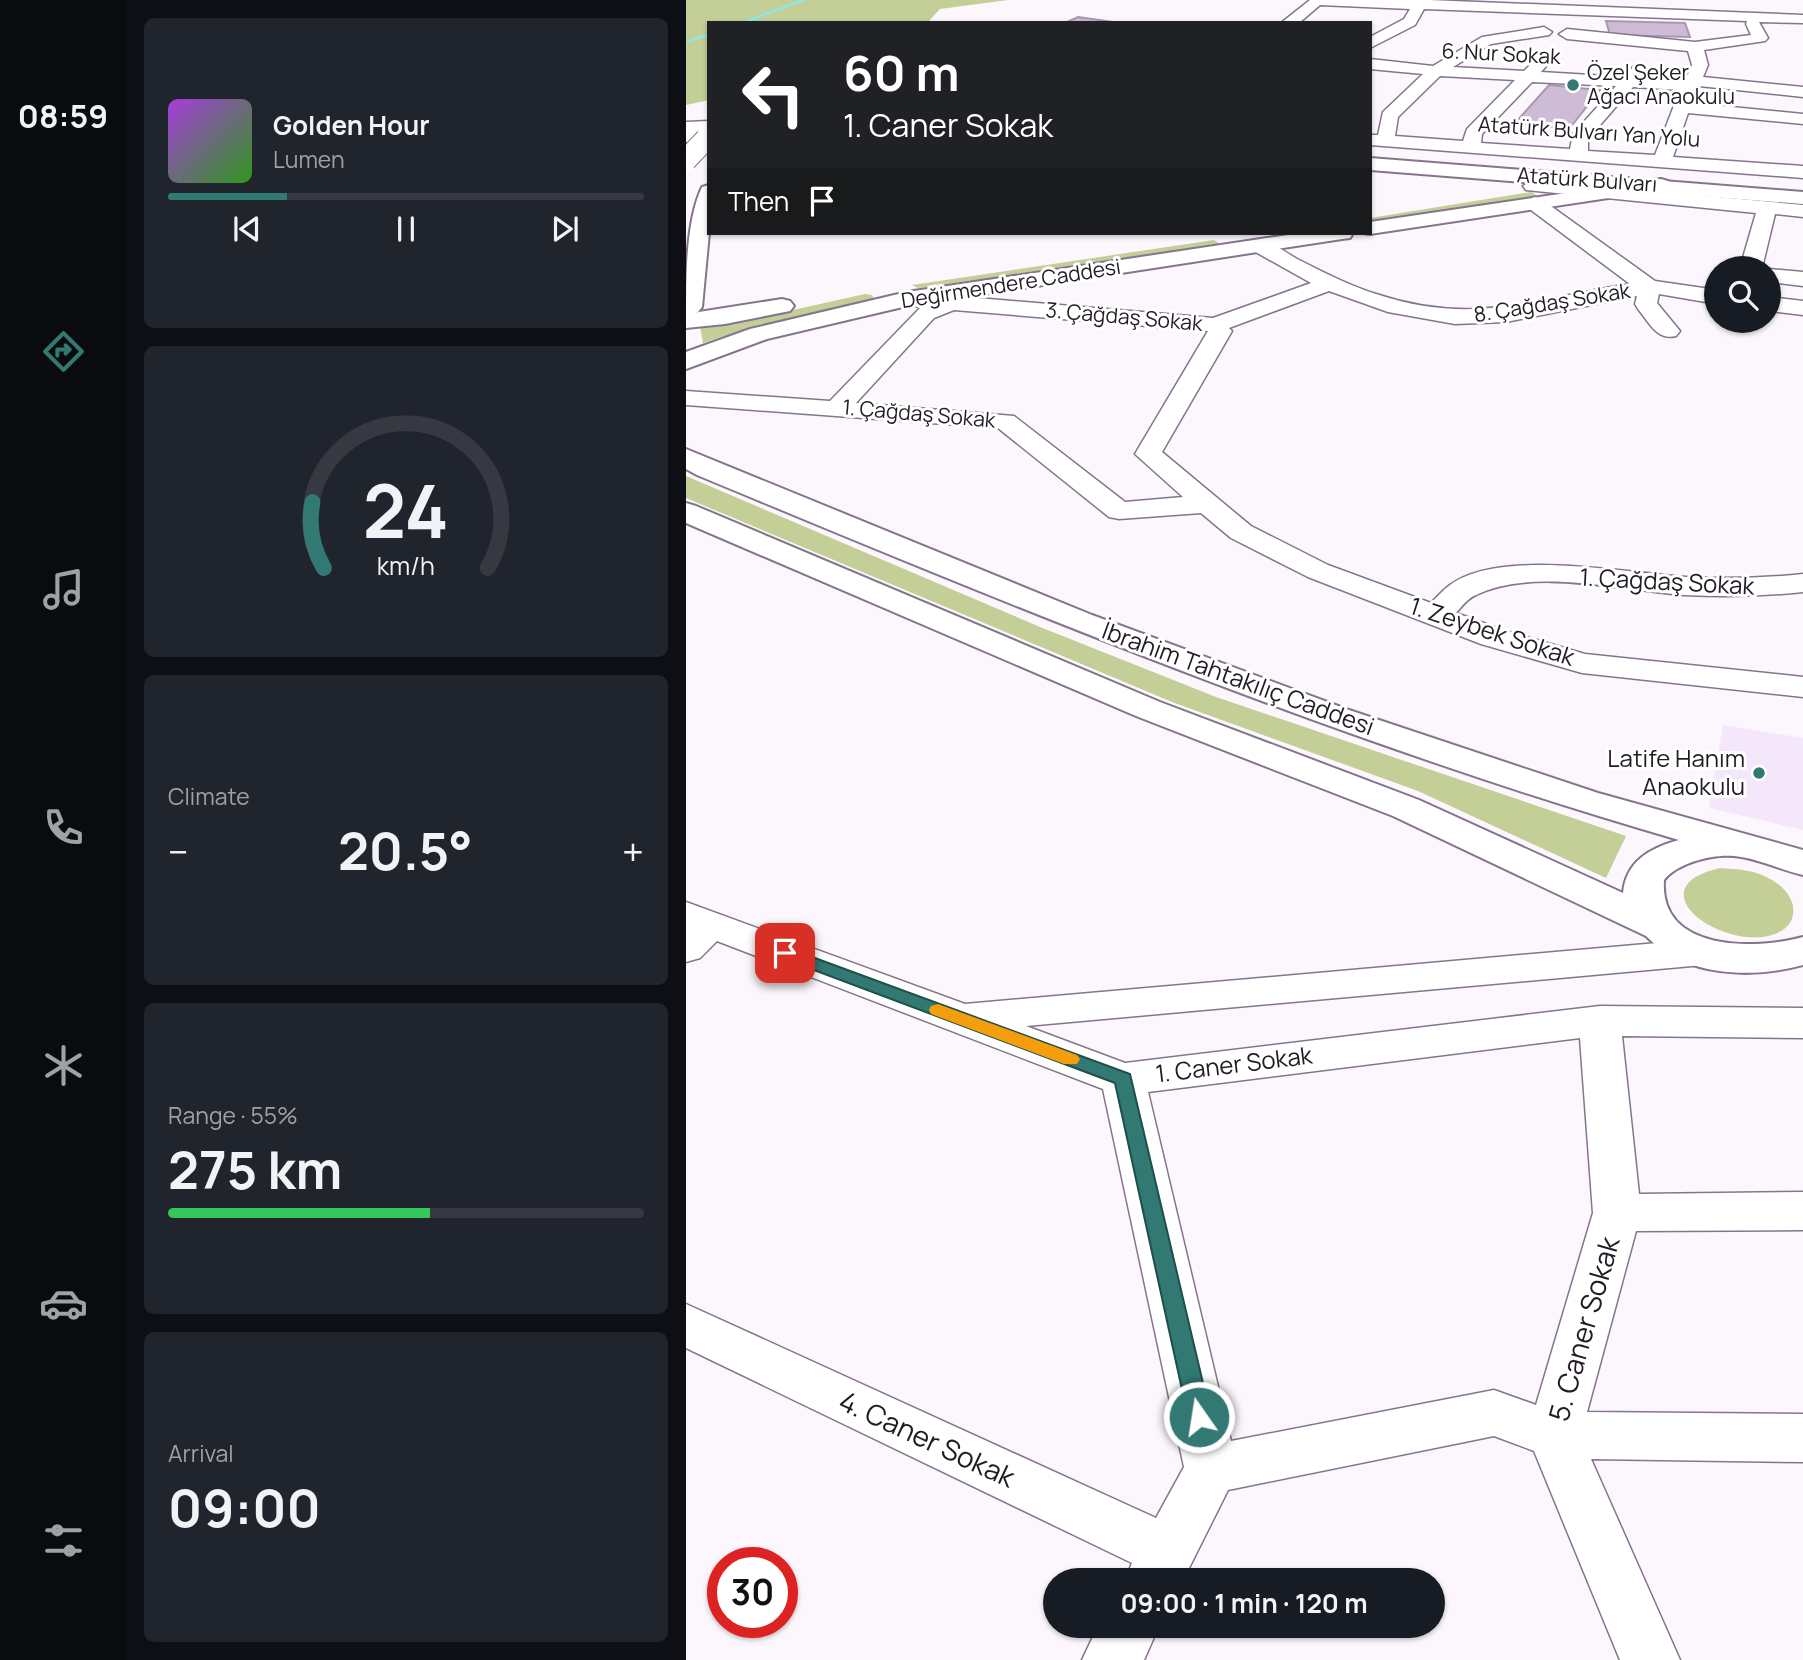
<!DOCTYPE html>
<html lang="en">
<head>
<meta charset="utf-8">
<style>
	body { margin:0; font-family:Manrope,sans-serif; background:#20242c; color:#f1f3f6; height:100vh; display:flex; flex-direction:column; font-size:26px; white-space:nowrap }
	* { box-sizing:border-box; margin:0 }
	p { font-size:23px; color:#9ea1a6 }
	.icon { flex:none; width:38px; height:38px; fill:none; stroke:currentColor; stroke-width:2; stroke-linecap:round; stroke-linejoin:round }
	.map { position:relative; flex:1; overflow:hidden }
	.panel { display:flex; flex-direction:column; gap:18px; padding:18px; background:#0d0f14; width:560px }
	.panel>* { flex:none }
	.guide { position:absolute; left:21px; top:21px; width:665px; height:214px; border-radius:0px; box-shadow:0 2px 5px #0004; background:#202124; color:#fff; overflow:hidden }
	.tools { position:absolute; left:1018px; top:256px; display:grid; gap:14px }
	.tools a { display:grid; place-items:center; width:77px; height:77px; border-radius:50%; background:#171b24; box-shadow:0 2px 5px #0004; font-size:35px }
	.speed { position:absolute; left:21px; top:1547px; display:flex; gap:14px; font-size:35px; font-weight:700; text-align:center }
	.speed>* { display:grid; place-content:center; width:91px; height:91px; border-radius:50%; background:#171b24; box-shadow:0 2px 5px #0004; line-height:1 }
	.speed .limit { border:10px solid #d22; background:#fff; color:#111 }
	.pin { position:absolute; display:grid; place-items:center; width:60px; height:60px; color:#fff; margin:-30px; border-radius:14px; box-shadow:0 4px 10px #0006 }
	.me { position:absolute; width:77px; margin:-38px; rotate:347deg; stroke-linejoin:round; filter:drop-shadow(0 0 5px #0008) }
	.turn { display:flex; align-items:center; gap:24px; height:147px; padding:0 21px; font-size:32px }
	.turn .icon { width:91px; height:91px; stroke-width:2.5 }
	.turn b { display:block; font-size:49px; line-height:60px }
	.then { display:flex; align-items:center; height:66px; padding:0 21px; background:#0003; gap:14px; font-size:26px }
	.big { font-size:52px; font-weight:700; line-height:1.1 }
	.panel .widget { flex:1; display:flex; flex-direction:column; justify-content:center; gap:10px; min-width:0; padding:0 24px; border-radius:10px; background:#20242c }
	.panel .dial { align-items:center; gap:0 }
	.dial svg { height:182px; overflow:visible; fill:none; stroke:#363941; stroke-width:7; stroke-linecap:round; text-anchor:middle }
	.dial text { fill:#f1f3f6; stroke:none }
	.song { display:flex; align-items:center; gap:21px }
	.cover { width:84px; height:84px; border-radius:10px; background:linear-gradient(135deg,hsl(280 70% 55%),hsl(110 70% 35%)) }
	.played { height:7px; border-radius:4px; background:linear-gradient(90deg,#317972 25%,#363941 25%) }
	.keys { display:flex; justify-content:space-around; direction:ltr }
	.heat { display:flex; justify-content:space-between; align-items:center; font-size:38px; direction:ltr }
	.charge { height:10px; border-radius:5px; background:linear-gradient(90deg,#34c759 55%,#363941 0) }
	.trip { position:absolute; left:357px; top:1568px; width:402px; height:70px; border-radius:35px; background:#171b24; box-shadow:0 2px 5px #0004; font-weight:700; line-height:70px; text-align:center }
	main { display:flex; flex:1; min-height:0 }
	.tab-bar { display:flex; flex-direction:column; width:126px; justify-content:space-around; align-items:center; background:#090b0e; color:#9ea1a6 }
	.tab-bar .icon { width:49px; height:49px }
	.tab-bar .on { color:#317972 }
	.tab-bar b { font-size:32px; color:#f1f3f6 }
	.map>svg:first-child { display:block }
</style>
</head>
<body>
<main>
<nav class="tab-bar">
<b>08:59</b>
<svg class="icon on" aria-label="directions" viewBox="0 0 24 24"><path d="M12 3l9 9-9 9-9-9zM9 14v-3h6M13 9l2 2-2 2"/></svg>
<svg class="icon" aria-label="music" viewBox="0 0 24 24"><path d="M9 18V5l10-2v13"/><circle cx="6" cy="18" r="3"/><circle cx="16" cy="16" r="3"/></svg>
<svg class="icon" aria-label="phone" viewBox="0 0 24 24"><path d="M5 4h4l2 5-3 2q2 4 5 5l2-3 5 2v4C11 20 4 13 5 4z"/></svg>
<svg class="icon" aria-label="climate" viewBox="0 0 24 24"><path d="M12 3v18M4 7l16 10M4 17L20 7"/></svg>
<svg class="icon" aria-label="car" viewBox="0 0 24 24"><path d="M5 17H2v-5l4-1 3-4h7l3 4 3 1v5h-3M9 17h6M6 11h13"/><circle cx="7" cy="17" r="2"/><circle cx="17" cy="17" r="2"/></svg>
<svg class="icon" aria-label="filters" viewBox="0 0 24 24"><path d="M4 7h16M4 17h16"/><circle cx="9" cy="7" r="2"/><circle cx="15" cy="17" r="2"/></svg>
</nav>
<section class="panel">
<div class="widget">
<div class="song"><i class="cover"></i><div><b>Golden Hour</b><p>Lumen</p></div></div>
<div class="played"></div>
<div class="keys"><svg class="icon" aria-label="previous" viewBox="0 0 24 24"><path d="M18 5L8 12l10 7zM5 5v14"/></svg><svg class="icon" aria-label="pause" viewBox="0 0 24 24"><path d="M8 5v14M16 5v14"/></svg><svg class="icon" aria-label="next" viewBox="0 0 24 24"><path d="M6 5l10 7-10 7zM19 5v14"/></svg></div>
</div>
<div class="widget dial"><svg viewBox="0 0 100 80">
<path d="M14 69A42 42 0 1 1 86 69"/>
<path d="M14 69A42 42 0 0 1 9 40" stroke="#317972"/>
<text x="50" y="56" font-size="32" font-weight="700">24</text>
<text x="50" y="72" font-size="11">km/h</text>
</svg></div>
<div class="widget"><p>Climate</p>
<div class="heat"><a>−</a><b class="big">20.5°</b><a>+</a></div>
</div>
<div class="widget"><p>Range · 55%</p><b class="big">275 km</b><div class="charge"></div></div>
<div class="widget"><p>Arrival</p><b class="big">09:00</b></div>
</section>
<div class="map">
<svg width="1117" height="1660" viewBox="0 0 1117 1660">
	<rect width="100%" height="100%" fill="#fbf7fc"/>
	<polygon fill="#f5e7fb" points="1037,725 1117,738 1117,830 1023,808"/>
	<g fill="#c4ce97">
		<polygon points="0,0 322,0 254,9 241,23 23,23 23,100 0,105"/>
		<polygon points="845,192 853,197 684,224 684,218"/>
		<polygon points="528,240 534,244 232,288 226,285"/>
		<polygon points="179,294 186,295 188,299 69,326 17,343 14,327 80,316"/>
		<polygon points="0,476 354,627 530,697 940,836 920,878 732,791 486,702 0,498"/>
		<path d="M1034,868C1052,869 1070,870 1086,880C1117,898 1115,933 1076,937C1022,942 955,886 1034,868Z"/>
	</g>
	<g fill="none" stroke-linecap="round" stroke-linejoin="round">
		<g fill="#88eaef" fill-rule="evenodd">
			<polygon points="114,0 120,0 60,23 53,23"/>
			<polygon points="23,33 23,36 0,43 0,41"/>
		</g>
	</g>
	<g fill="#cebcd6" stroke="#a997b0" stroke-width="2">
		<polygon points="392,17 434,23 379,23"/>
		<polygon points="920,21 999,23 1004,37 924,35"/>
		<polygon points="863,85 914,90 883,129 829,123"/>
	</g>
	<g fill="none" stroke-linecap="round" stroke-linejoin="round">
		<g stroke="#85758c" stroke-width="3">
			<g id="minor">
				<path d="M624,0H743L1117,15V23L1073,22L1082,38L1079,41L1018,50L1022,65L1017,77L1117,87V97L1013,86L1005,103L1117,114V124L1002,113L987,157L1117,166V178L684,145V135H692L697,112L737,74L684,69V59L747,66L796,37L858,27L866,32L863,35L805,44L767,67L838,71L847,62L853,60L861,65L855,72L938,77L948,66L954,64L962,69L955,78L999,81L1006,65L1002,51L881,39L873,34L881,29L1009,42L1065,35L1060,24L1061,21L738,9L729,25L684,48V37L718,19L724,9L634,5L613,23H595ZM754,76L829,80L781,129L777,141L709,136L712,117ZM846,82L930,86L887,134L884,149L795,143L796,134ZM947,87L994,90L969,155L902,151V139Z"/>
				<polygon points="23,121 23,131 0,132 0,122"/>
				<polygon points="847,180 1117,205 1117,217 1089,214 1076,268 1054,268 1070,213 840,190 837,186"/>
				<path d="M848,197L855,199L969,281L1031,290V304L973,294L971,303L994,331L990,336C971,341 963,322 952,309L949,304L951,296L820,322L769,324L702,312L643,291L543,328L546,331L476,452L565,526L642,565L745,603C751,597 757,590 764,585C815,548 939,573 1000,577C1039,579 1078,578 1117,574V592C1078,596 1038,597 998,595C937,591 847,567 790,595C782,598 776,606 770,613L817,630L899,654L1117,677V697L896,673L795,644L622,577L545,538L515,513L433,519L423,517L312,428L0,405V391L144,401L235,307L213,304L210,299L213,294L221,292L527,318L625,283L566,250L563,246L566,242L573,240C587,243 599,252 611,259C637,272 662,285 690,294C789,327 848,298 944,284L841,207L838,203ZM268,310L522,331L449,454L497,497L439,502L328,416L170,403L248,318Z"/>
				<polygon points="1083,269 1117,272 1117,286 1083,282"/>
				<polygon points="1083,297 1117,301 1117,315 1083,311"/>
				<path d="M0,902L279,1004L1017,939L1031,942L1037,952L1031,962L1017,965L340,1026L439,1063L914,1006L1117,1008V1038L936,1036L953,1194L1117,1192V1230L950,1231L901,1412L1117,1414V1462L905,1459L994,1660H934L848,1451L808,1436L542,1490L497,1580H439L446,1563L0,1348V1304L470,1518L498,1467L417,1089L31,941L14,958L0,962ZM894,1038L907,1213L850,1405L808,1390L545,1441L462,1092Z"/>
				<polygon points="412,1626 473,1626 458,1660 396,1660"/>
			</g>
		</g>
		<g stroke="#85758c" stroke-width="4">
			<g id="tertiary">
				<polygon points="975,179 982,181 985,185 982,189 684,234 677,233 684,233 684,222"/>
				<polygon points="615,233 667,233 664,238 656,239 221,306 81,339 0,369 0,352 64,329 221,292"/>
				<polygon points="96,299 104,301 108,306 104,311 39,324 0,328 0,314"/>
			</g>
		</g>
		<g stroke="#85758c" stroke-width="4">
			<path id="primary" d="M0,449L406,615L663,710L912,793L1117,850V875C1095,870 1071,858 1048,856C1028,854 992,862 978,880C973,952 1069,950 1117,937V965C1065,979 1000,977 960,936L707,816L450,716L0,523V503L10,506L474,702L733,800L937,893C940,861 964,848 993,840C657,743 334,609 11,475L0,469Z"/>
		</g>
		<g stroke="#85758c" stroke-width="4">
			<g id="trunk">
				<polygon points="23,129 23,141 0,142 0,130"/>
				<polygon points="684,158 1117,192 1117,204 684,170"/>
				<path d="M23,185V233L16,307L12,312L0,316C0,275 0,221 16,187Z"/>
			</g>
		</g>
		<use href="#minor" fill="#fff" fill-rule="evenodd"/>
		<use href="#tertiary" fill="#fff" fill-rule="evenodd"/>
		<use href="#primary" fill="#fff" fill-rule="evenodd"/>
		<use href="#trunk" fill="#fff" fill-rule="evenodd"/>
		<g stroke="#85758c" stroke-width="18" stroke-linecap="butt">
			<polyline id="primary-bridge-far1" points="18,141 23,136"/>
		</g>
		<g stroke="#85758c" stroke-width="23" stroke-linecap="butt">
			<polyline id="primary-bridge" points="0,160 20,139"/>
		</g>
		<use href="#primary-bridge-far1" stroke="#fff" stroke-width="17"/>
		<use href="#primary-bridge" stroke="#fff" stroke-width="21"/>
	</g>
	<polygon fill="#317972" stroke="#204f4a" stroke-width="2" points="99,947 444,1074 525,1417 521,1424 513,1427 505,1424 502,1417 429,1083 93,957 90,953"/>
	<polygon fill="#f59e0b" points="252,1004 391,1055 394,1059 391,1064 378,1064 245,1014 243,1010 245,1006"/>
	<g fill="#317972" stroke="#fff" stroke-width="2.5">
		<circle cx="887" cy="85" r="7"/>
		<circle cx="1073" cy="773" r="7"/>
	</g>
	<g text-anchor="middle" stroke-width="6" stroke-linejoin="round" paint-order="stroke">
		<g font-size="21" fill="#221b24" stroke="#fff">
			<text transform="translate(815 54) rotate(3)" y="7">6. Nur Sokak</text>
			<text transform="translate(903 132) rotate(4)" y="7">Atatürk Bulvarı Yan Yolu</text>
			<text transform="translate(901 180) rotate(4)" y="7">Atatürk Bulvarı</text>
			<text transform="translate(325 284) rotate(-9)" y="7">Değirmendere Caddesi</text>
			<text transform="translate(866 303) rotate(-9)" y="7">8. Çağdaş Sokak</text>
			<text transform="translate(438 317) rotate(5)" y="7">3. Çağdaş Sokak</text>
			<text transform="translate(233 414) rotate(5)" y="7">1. Çağdaş Sokak</text>
		</g>
		<g font-size="21" fill="#221b24" stroke="#fff" text-anchor="start">
			<text x="901" y="80">Özel Şeker<tspan x="901" dy="24">Ağacı Anaokulu</tspan></text>
		</g>
		<g font-size="24" fill="#221b24" stroke="#fff">
			<text transform="translate(981 582) rotate(3)" y="8">1. Çağdaş Sokak</text>
			<text transform="translate(806 632) rotate(18)" y="8">1. Zeybek Sokak</text>
			<text transform="translate(552 679) rotate(20)" y="8">İbrahim Tahtakılıç Caddesi</text>
			<text transform="translate(548 1065) rotate(-7)" y="8">1. Caner Sokak</text>
		</g>
		<g font-size="24" fill="#221b24" stroke="#fff" text-anchor="end">
			<text x="1059" y="767">Latife Hanım<tspan x="1059" dy="28">Anaokulu</tspan></text>
		</g>
		<g font-size="28" fill="#221b24" stroke="#fff">
			<text transform="translate(898 1329) rotate(-74)" y="10">5. Caner Sokak</text>
			<text transform="translate(241 1439) rotate(25)" y="10">4. Caner Sokak</text>
		</g>
	</g>
</svg>
<div class="tools">
<a><svg class="icon" aria-label="search" viewBox="0 0 24 24"><circle cx="10" cy="10" r="6"/><path d="M15 15l6 6"/></svg></a>
</div>
<div class="speed"><div class="limit">30</div></div>
<div class="pin" style="left:99px;top:953px;background:#d93025"><svg class="icon" aria-label="arrive" viewBox="0 0 24 24"><path d="M6 21V4h12l-3 4 3 4H6"/></svg></div>
<svg class="me" style="left:513px;top:1417px" viewBox="-20 -20 40 40"><circle r="17" fill="#317972" stroke="#fff" stroke-width="3"/><path d="M0-11L8 9 0 5-8 9z" fill="#fff"/></svg>
<div class="trip">09:00 · 1 min · 120 m</div>
<div class="guide">
<div class="turn"><svg class="icon" aria-label="left" viewBox="0 0 24 24"><path d="M17 20v-9H6M10 6l-5 5 5 5"/></svg><div><b>60 m</b>1. Caner Sokak</div></div>
<div class="then">Then<svg class="icon" aria-label="arrive" viewBox="0 0 24 24"><path d="M6 21V4h12l-3 4 3 4H6"/></svg></div>
</div>
</div>
</main>
</body>
</html>
